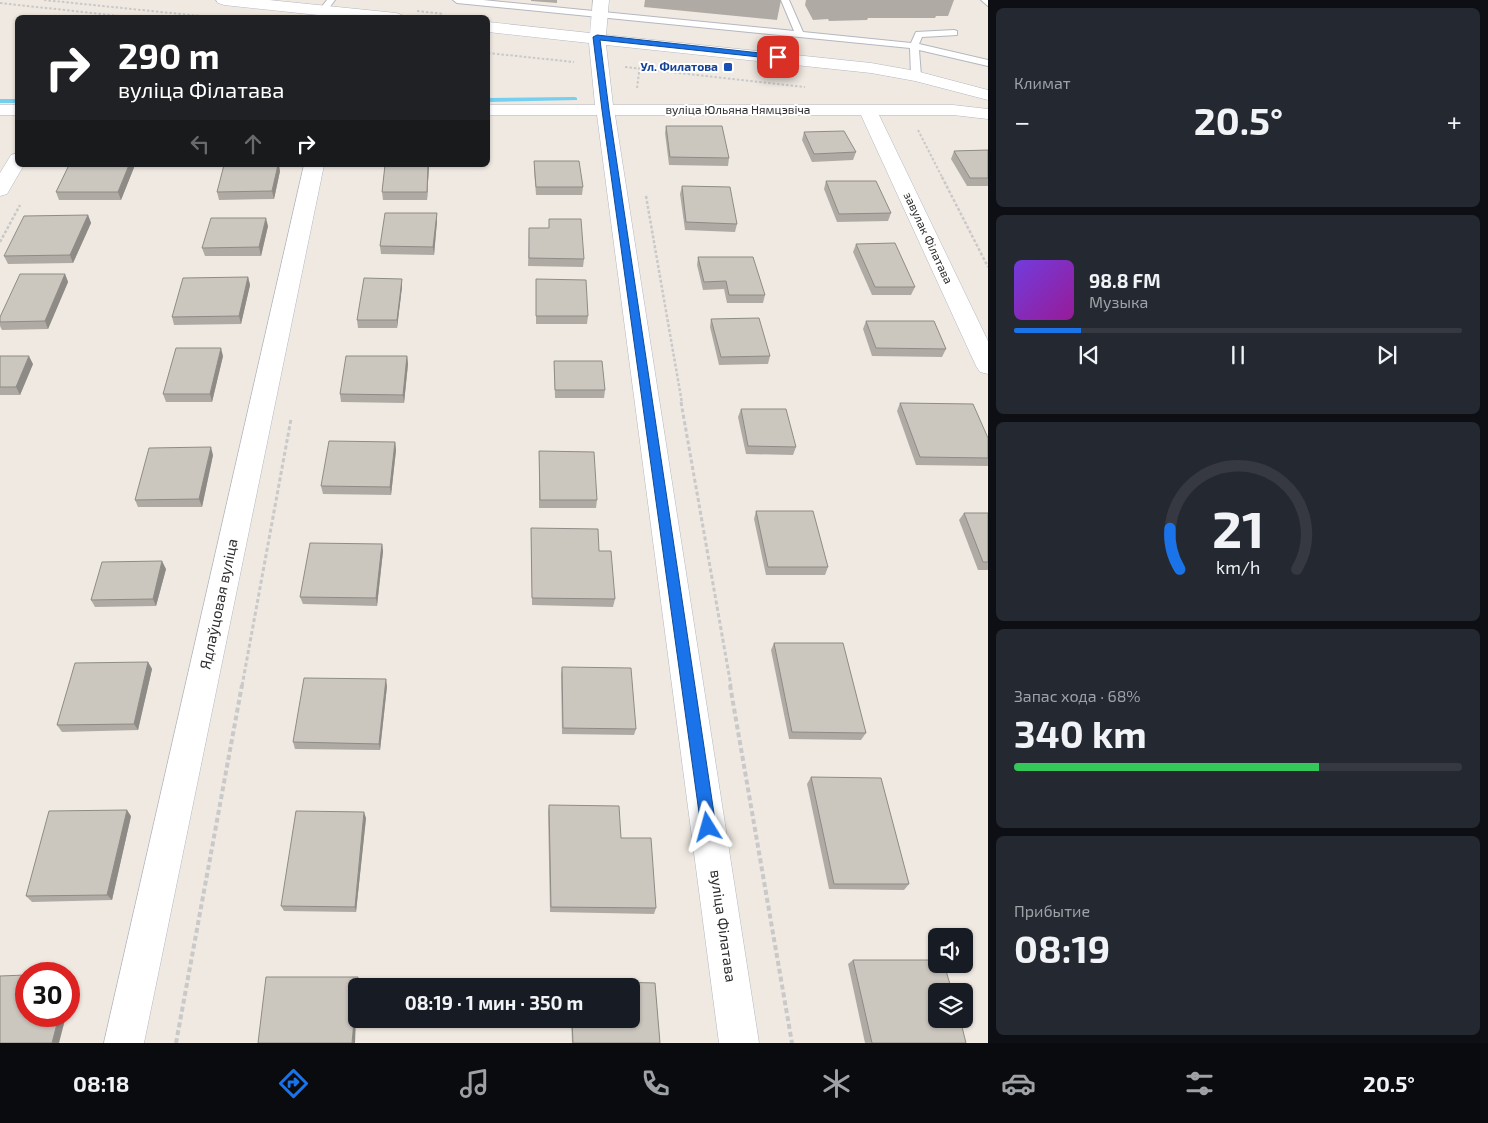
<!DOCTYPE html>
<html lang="ru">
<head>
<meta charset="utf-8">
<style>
	body { margin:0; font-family:"Exo 2",sans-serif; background:#242831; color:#f1f3f6; height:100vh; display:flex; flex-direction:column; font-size:19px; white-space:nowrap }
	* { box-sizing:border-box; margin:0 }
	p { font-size:16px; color:#9ea1a6 }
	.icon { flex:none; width:28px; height:28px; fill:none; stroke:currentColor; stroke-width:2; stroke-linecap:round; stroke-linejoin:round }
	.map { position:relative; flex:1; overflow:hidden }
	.sheet { display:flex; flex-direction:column; gap:8px; padding:8px; background:#0d0f14; width:500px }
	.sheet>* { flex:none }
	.top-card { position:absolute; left:15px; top:15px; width:475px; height:152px; border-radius:8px; box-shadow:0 1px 4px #0004; background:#202124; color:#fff; overflow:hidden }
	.fabs { position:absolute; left:928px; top:928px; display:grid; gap:10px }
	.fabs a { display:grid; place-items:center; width:45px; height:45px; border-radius:8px; background:#171b24; box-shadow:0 1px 4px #0004; font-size:25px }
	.speed { position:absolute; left:15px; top:962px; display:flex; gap:10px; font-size:25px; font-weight:700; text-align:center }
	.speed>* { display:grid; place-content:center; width:65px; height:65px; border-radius:50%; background:#171b24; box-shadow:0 1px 4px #0004; line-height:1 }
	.speed .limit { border:8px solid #d22; background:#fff; color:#111 }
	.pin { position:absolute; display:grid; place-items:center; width:42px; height:42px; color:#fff; margin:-21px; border-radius:10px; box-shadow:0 2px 8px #0006 }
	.me { position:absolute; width:55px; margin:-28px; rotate:352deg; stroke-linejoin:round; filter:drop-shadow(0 0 4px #0008) }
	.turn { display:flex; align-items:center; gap:18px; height:105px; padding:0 20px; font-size:22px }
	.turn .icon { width:65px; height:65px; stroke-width:2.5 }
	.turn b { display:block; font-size:35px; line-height:42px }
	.lanes { display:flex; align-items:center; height:48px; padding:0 20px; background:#0003; justify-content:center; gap:25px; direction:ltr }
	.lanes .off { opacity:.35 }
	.big { font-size:38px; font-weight:700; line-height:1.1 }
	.sheet .card { flex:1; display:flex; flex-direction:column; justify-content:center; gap:8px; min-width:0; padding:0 18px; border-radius:8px; background:#242831 }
	.sheet .dial { align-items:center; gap:0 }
	.dial svg { height:130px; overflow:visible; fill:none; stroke:#363941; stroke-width:7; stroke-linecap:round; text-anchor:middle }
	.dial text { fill:#f1f3f6; stroke:none }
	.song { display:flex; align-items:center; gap:15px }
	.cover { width:60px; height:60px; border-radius:8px; background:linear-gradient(135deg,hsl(260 70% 55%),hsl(300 70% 35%)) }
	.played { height:5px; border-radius:2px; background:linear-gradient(90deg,#1a73e8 15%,#363941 15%) }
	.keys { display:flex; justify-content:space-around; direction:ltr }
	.heat { display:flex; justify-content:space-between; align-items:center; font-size:28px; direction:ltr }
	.charge { height:8px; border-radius:4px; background:linear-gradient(90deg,#34c759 68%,#363941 0) }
	.trip { position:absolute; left:348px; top:978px; width:292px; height:50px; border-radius:8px; background:#171b24; box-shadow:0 1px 4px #0004; font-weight:700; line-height:50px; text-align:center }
	.tab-bar { display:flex; height:80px; justify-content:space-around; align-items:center; background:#090b0e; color:#9ea1a6 }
	.tab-bar .icon { width:35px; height:35px }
	.tab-bar .selected { color:#1a73e8 }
	.tab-bar b { font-size:22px; color:#f1f3f6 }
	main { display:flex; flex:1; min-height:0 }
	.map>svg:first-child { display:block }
</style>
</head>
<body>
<main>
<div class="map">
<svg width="988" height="1043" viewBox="0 0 988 1043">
	<rect width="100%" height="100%" fill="#efe9e1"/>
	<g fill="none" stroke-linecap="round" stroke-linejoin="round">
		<g fill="#75cff0" fill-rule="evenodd">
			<polygon points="575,97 577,98 577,100 488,102 488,98"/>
			<rect x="0" y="99" width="18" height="4"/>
		</g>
		<g stroke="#b4b7c1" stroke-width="2">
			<g id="lane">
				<polygon points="327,0 335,0 326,12 320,12 319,10"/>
				<polygon points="453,0 483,0 794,31 781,0 789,0 803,32 911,43 916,32 954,30 957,31 957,35 922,37 919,44 988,60 988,66 919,50 921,76 916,79 911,76 910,48 457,3"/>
				<polygon points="981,0 988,0 988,6"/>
			</g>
		</g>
		<g stroke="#b4b7c1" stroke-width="1">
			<g id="street">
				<polygon points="216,0 269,0 396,13 402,15 404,18 346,18 224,5 218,3"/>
				<polygon points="593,0 609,0 606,35 871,63 916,71 988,90 988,100 915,81 871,73 606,45 613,105 953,105 988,109 988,119 953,115 879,115 988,341 988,374 980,372 976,366 861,115 615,115 759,1043 719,1043 597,115 488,115 488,105 595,105 589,43 488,32 488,22 590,33"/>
				<rect x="0" y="105" width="18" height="10"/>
				<polygon points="18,153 18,165 24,165 7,194 0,196 0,173 11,155"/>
				<polygon points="304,165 324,165 144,1043 104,1043"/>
			</g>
		</g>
		<g stroke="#c9c9c9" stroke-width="2" stroke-dasharray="2.5 2" stroke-linecap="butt">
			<polyline points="44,0 210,17"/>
			<polyline points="0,3 138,18"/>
			<polyline points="417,11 443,14"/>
			<polyline points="488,53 574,62"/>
			<polyline points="625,67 805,87"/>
			<polyline points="637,88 640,65"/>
			<polyline points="918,130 943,179"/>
		</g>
		<g stroke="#c9c9c9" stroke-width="2.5" stroke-dasharray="3 2" stroke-linecap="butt">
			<polyline points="942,177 988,267"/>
			<polyline points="646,196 682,403"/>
			<polyline points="0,242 20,205"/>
		</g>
		<g stroke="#c9c9c9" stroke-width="3" stroke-dasharray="4 2.5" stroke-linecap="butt">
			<polyline points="681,402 731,686"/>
			<polyline points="242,686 291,419"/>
		</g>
		<g stroke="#c9c9c9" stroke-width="4" stroke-dasharray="5 3" stroke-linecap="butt">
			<polyline points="730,685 792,1043"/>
			<polyline points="176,1043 242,685"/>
		</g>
		<use href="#lane" fill="#fff" fill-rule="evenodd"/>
		<use href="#street" fill="#fff" fill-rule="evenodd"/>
	</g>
	<g fill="#afaba4">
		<polygon points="531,0 557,0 557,3 531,1"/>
		<polygon points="645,0 781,0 777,20 644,7"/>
		<polygon points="806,0 954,0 948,16 936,16 935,18 868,18 867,20 829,21 828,19 813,20 805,5"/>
		<polygon points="666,126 729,158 728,166 669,165 665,133"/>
		<polygon points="804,132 856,152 853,160 812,162 802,140"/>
		<polygon points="988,150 988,186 967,186 951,159 954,151"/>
		<polygon points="534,161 583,187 582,195 536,195 534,169"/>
		<polygon points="69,165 135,165 121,200 59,200 56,192"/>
		<polygon points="385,165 429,165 427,200 383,200 382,192"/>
		<polygon points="280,171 274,199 219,200 217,192"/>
		<polygon points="826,181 891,213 888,221 837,222 824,189"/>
		<polygon points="682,186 737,224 735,232 685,230 680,194"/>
		<polygon points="88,215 91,223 73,263 8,264 4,256"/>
		<polygon points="549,219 584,259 583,267 528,266 529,228 549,228"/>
		<polygon points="437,221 434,255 381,254 380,246"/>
		<polygon points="268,226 261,256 205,256 202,248"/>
		<polygon points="856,244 915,287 911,295 872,295 853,252"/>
		<polygon points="698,257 765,295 763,303 727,303 724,289 703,290 697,265"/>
		<polygon points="65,274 68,282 48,329 2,330 0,326 0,317"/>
		<polygon points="248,277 250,285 241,324 174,325 172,317"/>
		<polygon points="402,279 402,287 397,328 358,328 357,320"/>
		<polygon points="536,279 588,316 587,324 536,324"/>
		<polygon points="711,319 770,356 768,364 719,365 710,327"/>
		<polygon points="866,321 946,349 942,357 872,356 863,329"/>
		<polygon points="0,356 33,364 20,395 0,395"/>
		<polygon points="223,356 212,402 166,402 163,394"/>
		<polygon points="407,356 408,364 404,403 341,402 340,394"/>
		<polygon points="554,361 605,390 604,398 555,398"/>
		<polygon points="900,403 988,438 988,466 916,465 897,411"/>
		<polygon points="741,409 796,447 793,455 746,454 738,417"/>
		<polygon points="395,442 396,450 391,495 323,494 321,486"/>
		<polygon points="539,451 597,500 596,508 539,508"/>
		<polygon points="213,455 202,507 138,507 135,500"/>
		<polygon points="756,511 828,567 825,575 766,575 754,519"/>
		<polygon points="964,513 988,513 988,570 978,570 959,520"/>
		<polygon points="531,528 599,551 615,599 613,607 532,605"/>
		<polygon points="382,544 383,551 377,606 303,604 300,597"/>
		<polygon points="166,569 156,606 95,607 91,600"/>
		<polygon points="774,643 866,733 861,740 789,739 771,650"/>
		<polygon points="148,662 152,669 138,730 62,732 57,725"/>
		<polygon points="562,667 636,729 634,735 562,734 561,674"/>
		<polygon points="387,686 380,750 295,749 293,742"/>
		<polygon points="811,777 909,884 904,890 829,889 807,784"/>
		<polygon points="549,805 621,838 656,908 654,914 550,912 548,811"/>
		<polygon points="131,816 112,900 32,902 26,896"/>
		<polygon points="366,818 356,912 284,911 281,906"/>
		<polygon points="853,960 966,1043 865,1043 848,964"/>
		<polygon points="571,981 655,983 660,1043 572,1043 571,1019 631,1019 631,986 570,986"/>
	</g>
	<g fill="#8e8b86">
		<polygon points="129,165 135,165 121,200 118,192"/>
		<polygon points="278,165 279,165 280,171 274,199 272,191"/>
		<polygon points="428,165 429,165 427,200 427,192"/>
		<polygon points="437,213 437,221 434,255 433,247"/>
		<polygon points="88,215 91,223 73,263 70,255"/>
		<polygon points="266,218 268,226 261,256 259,247"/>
		<polygon points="65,274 68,282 48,329 45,321"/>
		<polygon points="248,277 250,285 241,324 239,316"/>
		<polygon points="402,279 402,287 397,328 397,320"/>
		<polygon points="221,348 223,356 212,402 210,394"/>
		<polygon points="29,356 33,364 20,395 16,387"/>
		<polygon points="407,356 408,364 404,403 403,395"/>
		<polygon points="395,442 396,450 391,495 390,487"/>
		<polygon points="211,447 213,455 202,507 199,499"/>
		<polygon points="382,544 383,551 377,606 376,598"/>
		<polygon points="162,561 166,569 156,606 153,599"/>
		<polygon points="148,662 152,669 138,730 134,724"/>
		<polygon points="386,679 387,686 380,750 379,744"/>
		<polygon points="127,810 131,816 112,900 107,895"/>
		<polygon points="364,812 366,818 356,912 355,907"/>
		<polygon points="69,975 74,979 69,1003"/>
		<polygon points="358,977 359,982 359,986 357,986"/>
		<polygon points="356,994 356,1019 355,1043 352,1043"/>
		<polygon points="59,1016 66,1016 59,1043 52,1043"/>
	</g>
	<g fill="#cbc7bf" stroke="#8e8b86">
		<polygon points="666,126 722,126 729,158 670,157"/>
		<polygon points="844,131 856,152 814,154 804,132"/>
		<polygon points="988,150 988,178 970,178 954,151"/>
		<polygon points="534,161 579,161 583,187 536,187"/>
		<polygon points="69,165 129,165 118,192 56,192"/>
		<polygon points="224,165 278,165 272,191 217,192"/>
		<polygon points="385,165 428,165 427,192 382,192"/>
		<polygon points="826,181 876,181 891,213 839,214"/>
		<polygon points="682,186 730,187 737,224 686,222"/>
		<polygon points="385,213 437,213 433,247 380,246"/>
		<polygon points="88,215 70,255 4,256 24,216"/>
		<polygon points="211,218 266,218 259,247 202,248"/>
		<polygon points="549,219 581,219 584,259 529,258 529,228 549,228"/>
		<polygon points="895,243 915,287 875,287 856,244"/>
		<polygon points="698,257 753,257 765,295 729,295 726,281 704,282"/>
		<polygon points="20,274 65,274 45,321 0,322 0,317"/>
		<polygon points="248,277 239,316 172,317 183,278"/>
		<polygon points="364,278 402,279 397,320 357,320"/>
		<polygon points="536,279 586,280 588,316 536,316"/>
		<polygon points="759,318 770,356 721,357 711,319"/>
		<polygon points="866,321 934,321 946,349 876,348"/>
		<polygon points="176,348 221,348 210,394 163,394"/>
		<polygon points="0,356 29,356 16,387 0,387"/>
		<polygon points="346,356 407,356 403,395 340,394"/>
		<polygon points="554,361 602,361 605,390 555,390"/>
		<polygon points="900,403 973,404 988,438 988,458 920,457"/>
		<polygon points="741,409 786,409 796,447 748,446"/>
		<polygon points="329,441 395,442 390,487 321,486"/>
		<polygon points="211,447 199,499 135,500 149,448"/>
		<polygon points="539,451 594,452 597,500 540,500"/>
		<polygon points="756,511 813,511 828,567 768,567"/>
		<polygon points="964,513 988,513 988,562 983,562"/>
		<polygon points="531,528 598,529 599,551 611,551 615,599 532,598"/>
		<polygon points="310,543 382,544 376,598 300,597"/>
		<polygon points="162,561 153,599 91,600 102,562"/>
		<polygon points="774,643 843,643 866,733 792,732"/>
		<polygon points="148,662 134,724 57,725 75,663"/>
		<polygon points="562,667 631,668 636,729 563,728"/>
		<polygon points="304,678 386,679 379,744 293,742"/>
		<polygon points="811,777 881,778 909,884 834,884"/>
		<polygon points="549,805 619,806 621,838 651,838 656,908 551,907"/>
		<polygon points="127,810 107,895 26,896 49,811"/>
		<polygon points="296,811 364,812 355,907 281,906"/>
		<polygon points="853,960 936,960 936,964 944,964 952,991 936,991 936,1019 960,1019 966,1043 872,1043"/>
		<polygon points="26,975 26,1016 59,1016 52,1043 0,1043 0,976"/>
		<polygon points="266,977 358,977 352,1043 258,1043"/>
		<polygon points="571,981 655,983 660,1043 573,1043 572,1019 631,1019 631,986 571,986"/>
	</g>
	<polygon fill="#1a73e8" stroke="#114b97" points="597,35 778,55 781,57 778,59 600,40 609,110 716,827 713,832 708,834 703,832 701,827 602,110 593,37"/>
	<rect fill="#1a4fb4" stroke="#fff" stroke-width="2" x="723" y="62" width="10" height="10" rx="2.5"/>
	<g text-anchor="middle" stroke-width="4" stroke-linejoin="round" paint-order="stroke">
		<g font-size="12" font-weight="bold" fill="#164399" stroke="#fff" text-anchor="end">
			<text x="718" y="71">Ул. Филатова</text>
		</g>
		<g font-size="12" fill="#2e2e2e" stroke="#fff">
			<text x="738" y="114">вуліца Юльяна Нямцэвіча</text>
			<text transform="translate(928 238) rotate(65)" y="4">завулак Філатава</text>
		</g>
		<g font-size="15" fill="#2e2e2e" stroke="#fff">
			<text transform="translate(219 604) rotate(-78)" y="5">Ядлаўцовая вуліца</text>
			<text transform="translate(723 926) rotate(82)" y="5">вуліца Філатава</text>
		</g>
	</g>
</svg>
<div class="fabs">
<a><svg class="icon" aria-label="sound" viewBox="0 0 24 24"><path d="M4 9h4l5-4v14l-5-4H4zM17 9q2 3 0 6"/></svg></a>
<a><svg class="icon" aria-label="layers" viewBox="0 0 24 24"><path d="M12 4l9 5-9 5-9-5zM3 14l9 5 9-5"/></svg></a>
</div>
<div class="speed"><div class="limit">30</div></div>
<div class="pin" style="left:778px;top:57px;background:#d93025"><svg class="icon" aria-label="arrive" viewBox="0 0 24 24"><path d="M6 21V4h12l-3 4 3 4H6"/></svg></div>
<svg class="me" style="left:708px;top:827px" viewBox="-20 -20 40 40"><path d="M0-17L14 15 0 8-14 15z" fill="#1a73e8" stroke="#fff" stroke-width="4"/></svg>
<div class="trip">08:19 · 1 мин · 350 m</div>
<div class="top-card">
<div class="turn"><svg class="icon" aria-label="right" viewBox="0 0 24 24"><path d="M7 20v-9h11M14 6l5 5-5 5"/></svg><div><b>290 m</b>вуліца Філатава</div></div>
<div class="lanes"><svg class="icon off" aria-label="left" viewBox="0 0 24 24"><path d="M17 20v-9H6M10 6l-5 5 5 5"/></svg><svg class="icon off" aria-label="ahead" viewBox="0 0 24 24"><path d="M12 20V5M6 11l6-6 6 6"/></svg><svg class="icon" aria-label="right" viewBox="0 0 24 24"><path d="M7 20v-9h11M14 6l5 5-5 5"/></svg></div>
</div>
</div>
<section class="sheet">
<div class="card"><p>Климат</p>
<div class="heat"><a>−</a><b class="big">20.5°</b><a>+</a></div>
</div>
<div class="card">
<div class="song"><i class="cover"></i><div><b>98.8 FM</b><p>Музыка</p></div></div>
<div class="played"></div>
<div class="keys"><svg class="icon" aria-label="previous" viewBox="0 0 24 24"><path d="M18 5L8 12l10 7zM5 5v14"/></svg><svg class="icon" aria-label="pause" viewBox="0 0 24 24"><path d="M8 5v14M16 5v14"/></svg><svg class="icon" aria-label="next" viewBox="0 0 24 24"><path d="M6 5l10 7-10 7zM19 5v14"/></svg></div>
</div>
<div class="card dial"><svg viewBox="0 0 100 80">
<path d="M14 69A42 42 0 1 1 86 69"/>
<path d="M14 69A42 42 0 0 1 8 44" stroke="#1a73e8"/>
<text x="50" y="56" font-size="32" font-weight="700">21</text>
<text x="50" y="72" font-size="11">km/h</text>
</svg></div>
<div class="card"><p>Запас хода · 68%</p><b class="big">340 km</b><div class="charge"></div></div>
<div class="card"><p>Прибытие</p><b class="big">08:19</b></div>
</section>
</main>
<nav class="tab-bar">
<b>08:18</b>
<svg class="icon selected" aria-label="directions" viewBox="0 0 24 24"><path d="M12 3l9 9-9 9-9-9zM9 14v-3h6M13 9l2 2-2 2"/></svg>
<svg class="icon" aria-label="music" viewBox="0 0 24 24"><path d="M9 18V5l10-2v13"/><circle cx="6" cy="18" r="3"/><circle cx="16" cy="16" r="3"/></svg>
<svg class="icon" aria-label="phone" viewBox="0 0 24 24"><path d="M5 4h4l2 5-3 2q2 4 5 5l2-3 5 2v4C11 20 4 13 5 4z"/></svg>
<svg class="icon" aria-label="climate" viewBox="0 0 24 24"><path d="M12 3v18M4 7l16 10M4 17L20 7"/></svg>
<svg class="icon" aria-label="car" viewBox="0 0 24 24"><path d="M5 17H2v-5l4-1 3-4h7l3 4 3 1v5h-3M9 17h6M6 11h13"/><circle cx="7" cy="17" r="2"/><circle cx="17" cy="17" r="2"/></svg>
<svg class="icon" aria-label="filters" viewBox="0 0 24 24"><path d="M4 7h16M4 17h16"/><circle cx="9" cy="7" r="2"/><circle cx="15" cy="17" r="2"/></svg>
<b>20.5°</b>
</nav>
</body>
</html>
